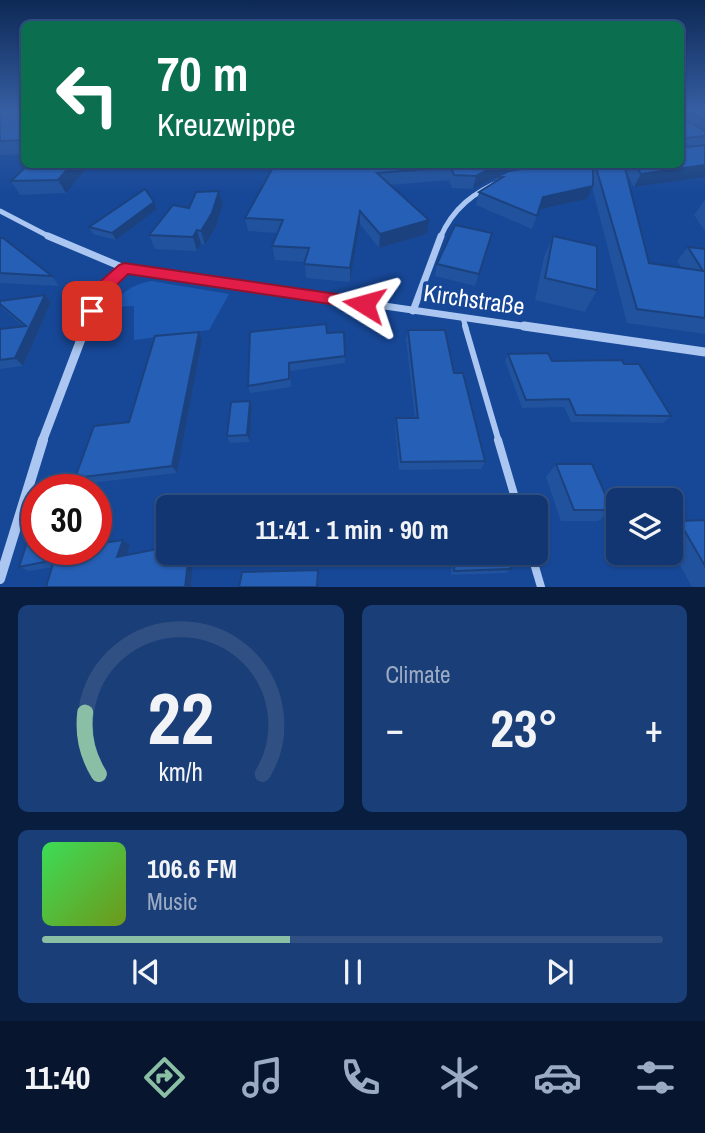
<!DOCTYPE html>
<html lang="en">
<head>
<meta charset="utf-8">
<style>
	body { margin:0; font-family:"Archivo Narrow",sans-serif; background:#1a3e77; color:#f1f3f6; height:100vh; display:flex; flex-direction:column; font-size:26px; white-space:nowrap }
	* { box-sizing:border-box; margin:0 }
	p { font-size:23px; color:#9cabc4 }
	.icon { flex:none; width:38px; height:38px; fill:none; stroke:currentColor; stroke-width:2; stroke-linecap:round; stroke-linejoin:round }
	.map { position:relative; height:587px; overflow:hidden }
	.side { display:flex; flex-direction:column; gap:18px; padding:18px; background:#091e3f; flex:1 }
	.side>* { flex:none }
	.guide { position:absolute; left:21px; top:21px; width:663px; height:147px; border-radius:10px; box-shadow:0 2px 5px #0004,0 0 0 2px #305084; background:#0b6e4f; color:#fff; overflow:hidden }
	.buttons { position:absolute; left:606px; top:488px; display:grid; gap:14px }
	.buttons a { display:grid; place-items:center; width:77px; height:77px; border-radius:10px; background:#113672; box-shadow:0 2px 5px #0004,0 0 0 2px #305084; font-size:35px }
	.speed { position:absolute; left:21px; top:474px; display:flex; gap:14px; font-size:35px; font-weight:700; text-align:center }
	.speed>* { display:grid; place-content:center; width:91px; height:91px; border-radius:50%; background:#113672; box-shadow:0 2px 5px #0004,0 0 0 2px #305084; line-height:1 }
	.speed .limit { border:10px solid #d22; background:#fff; color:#111 }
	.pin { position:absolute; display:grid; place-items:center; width:60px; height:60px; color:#fff; margin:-30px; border-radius:14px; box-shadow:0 4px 10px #0006 }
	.me { position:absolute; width:77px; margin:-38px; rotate:278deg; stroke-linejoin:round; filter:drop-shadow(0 0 5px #0008) }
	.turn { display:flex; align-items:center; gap:24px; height:147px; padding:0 21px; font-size:32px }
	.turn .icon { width:91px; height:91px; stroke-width:2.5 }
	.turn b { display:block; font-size:49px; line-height:60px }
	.big { font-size:52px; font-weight:700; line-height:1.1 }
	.side .widget { flex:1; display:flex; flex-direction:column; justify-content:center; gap:10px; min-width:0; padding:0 24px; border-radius:10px; background:#1a3e77 }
	.side .dial { align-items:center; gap:0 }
	.dial svg { height:182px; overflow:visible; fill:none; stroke:#305084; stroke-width:7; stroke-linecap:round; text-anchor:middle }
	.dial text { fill:#f1f3f6; stroke:none }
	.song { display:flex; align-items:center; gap:21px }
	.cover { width:84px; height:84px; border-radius:10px; background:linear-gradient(135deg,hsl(130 70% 55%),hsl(80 70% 35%)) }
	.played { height:7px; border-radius:4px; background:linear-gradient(90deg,#8abfa5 40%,#305084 40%) }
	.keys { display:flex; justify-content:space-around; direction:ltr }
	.heat { display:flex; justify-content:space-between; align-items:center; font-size:38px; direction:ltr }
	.side .tiles { flex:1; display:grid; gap:18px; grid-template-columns:1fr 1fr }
	.widget:last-child { grid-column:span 2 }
	.trip { position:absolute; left:156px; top:495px; width:392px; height:70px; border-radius:10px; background:#113672; box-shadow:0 2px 5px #0004,0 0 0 2px #305084; font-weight:700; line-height:70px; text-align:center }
	.tabs { display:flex; height:112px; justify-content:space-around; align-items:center; background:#07162e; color:#9cabc4 }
	.tabs .icon { width:49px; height:49px }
	.tabs .selected { color:#8abfa5 }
	.tabs b { font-size:32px; color:#f1f3f6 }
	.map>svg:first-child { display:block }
</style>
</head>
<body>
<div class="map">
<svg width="705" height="587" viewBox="0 0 705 587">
	<rect width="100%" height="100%" fill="#174898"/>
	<path fill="#1f5ab2" d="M151,281L229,294L209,330L134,340V306L115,307C122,290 133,285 151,281Z"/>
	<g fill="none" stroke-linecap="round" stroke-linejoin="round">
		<polyline stroke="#abc7f1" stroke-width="5" points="463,318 466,328"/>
		<polyline stroke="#abc7f1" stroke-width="6" points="465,326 499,442"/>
		<g stroke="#abc7f1" stroke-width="8">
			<polyline points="498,440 518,508"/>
			<polyline points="531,553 541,587"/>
		</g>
		<g stroke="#abc7f1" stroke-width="5">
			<polyline points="0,211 52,238"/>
			<path d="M440,238C453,208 474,192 503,180"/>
		</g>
		<g stroke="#abc7f1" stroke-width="7">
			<polyline points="48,236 124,268 536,328"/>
			<polyline points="413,311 441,236"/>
			<polyline points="86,328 99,292 124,268"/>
		</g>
		<g stroke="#abc7f1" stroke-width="9">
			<polyline points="524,326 705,352"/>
			<polyline points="42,442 86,326"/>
		</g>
		<polyline stroke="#abc7f1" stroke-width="10" points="0,579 43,440"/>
	</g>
	<g fill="#21529d">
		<polygon points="24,110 24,154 0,155 0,112"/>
		<polygon points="681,110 705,110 705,177 634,187 626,172 649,263 682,268 677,261 688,247 705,249 705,334 627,323 592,187 587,199 539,210 532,229 476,205 479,192 494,183 496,177 473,189 452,188 449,180 390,185 427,234 379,248 360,224 350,282 306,278 305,262 275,260 272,246 277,233 248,231 245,218 272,170 259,170 258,164 681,164"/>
		<polygon points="29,164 90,164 66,193 20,195 11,181"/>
		<polygon points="219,191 223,204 216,227 205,245 201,244 197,251 155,249 149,235 189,208"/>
		<polygon points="705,200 705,231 694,215"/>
		<polygon points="154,202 157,209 116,240 93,234 89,227"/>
		<polygon points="492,233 475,286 435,276 437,264"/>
		<polygon points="553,236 597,290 585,312 535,300 544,257"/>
		<polygon points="0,238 52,276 59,286 0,283"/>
		<polygon points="45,295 51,302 23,366 0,369 0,329 23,326 3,309 0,305 0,301"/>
		<polygon points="408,330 454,373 485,461 481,469 399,470 395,427 396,418 415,418 406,339"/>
		<polygon points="199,332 202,340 177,473 82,484 75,478 129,422"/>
		<polygon points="344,332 345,363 290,371 291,387 250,393 248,386 327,333"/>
		<polygon points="508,354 552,361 624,364 671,416 663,423 571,422 564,407 522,408 505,361"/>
		<polygon points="252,408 250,442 230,443 227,436"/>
		<polygon points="556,464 612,510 598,521 561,521 546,477"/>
		<polygon points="705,520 705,587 692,587 670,547 670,526 679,521"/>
		<polygon points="123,540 130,545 127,555 194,553 191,587 46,587 52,567 29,571 19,567 37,550 96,550"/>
		<polygon points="436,553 507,553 511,569 506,573 451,575 452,559 436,556"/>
	</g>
	<g fill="#1b427f">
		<polygon points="690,112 683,123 683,113"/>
		<polygon points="72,164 90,164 66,193 58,180"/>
		<polygon points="499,164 559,164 523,169 502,174 473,189 476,176"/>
		<polygon points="705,165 705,177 634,187 641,174"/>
		<polygon points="593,186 587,199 538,210 543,197"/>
		<polygon points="219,191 223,204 216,227 205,245 201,231"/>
		<polygon points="154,202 157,209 116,240 112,233"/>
		<polygon points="360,211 360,224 350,282 350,268"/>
		<polygon points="429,220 427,234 379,248 380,234"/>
		<polygon points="197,230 201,244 197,251 193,237"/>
		<polygon points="45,295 51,302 23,366 15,358"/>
		<polygon points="199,332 202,340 177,473 172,466"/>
		<polygon points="250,401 252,408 250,442 247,435"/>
		<polygon points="195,495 200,501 199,508 194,508"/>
		<polygon points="123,540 130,545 125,561 117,557"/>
		<polygon points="189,553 194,553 191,587 185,587"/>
	</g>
	<g fill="#265fb6" stroke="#1b427f" stroke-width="2">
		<polygon points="7,110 24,110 24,140 0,141 0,112"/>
		<polygon points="681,110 705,110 705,120 690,112 683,113 684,119 705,131 705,136 686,138 683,143 688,147 705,145 705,165 641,174 635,164 681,164"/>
		<polygon points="29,164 72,164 58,180 11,181"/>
		<polygon points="275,164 499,164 476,176 454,175 451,167 377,173 429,220 380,234 360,211 350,268 304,264 309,248 272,246 283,220 245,218"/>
		<polygon points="555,164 593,164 593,186 543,197 537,216 479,192 503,177 496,177 509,171"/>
		<polygon points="595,164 624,164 649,263 703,271 688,247 705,249 705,318 637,309"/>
		<polygon points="145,189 154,202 112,233 89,227"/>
		<polygon points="219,191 212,213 201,231 197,230 193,237 149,235 173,205 189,208 196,192"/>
		<polygon points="455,225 492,233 479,274 437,264"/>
		<polygon points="553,236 597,246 597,290 545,278"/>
		<polygon points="0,238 3,238 52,276 0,273"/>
		<polygon points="45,295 15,358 0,360 0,329 26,326 0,304 0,301"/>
		<polygon points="326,324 327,333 344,332 345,356 289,363 289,379 248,386 250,332"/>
		<polygon points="408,330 445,330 454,373 463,373 485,461 401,462 396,418 418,418"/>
		<polygon points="199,332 172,466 75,478 94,426 129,422 155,336"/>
		<polygon points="548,353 552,361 622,360 624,364 639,364 671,416 576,415 569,399 526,400 508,354"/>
		<polygon points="250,401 247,435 227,436 231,402"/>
		<polygon points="556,464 592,464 612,510 574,510"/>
		<polygon points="190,494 195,495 194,508 184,508"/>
		<polygon points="705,520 705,566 679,521"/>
		<polygon points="37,526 37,550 96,550 96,544 123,540 117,557 167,547 168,545 168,553 189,553 185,587 46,587 54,560 19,567 32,527"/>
		<polygon points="448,553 507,553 511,569 454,571 455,554"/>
		<polygon points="318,570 317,587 239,587 242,572"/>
	</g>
	<linearGradient id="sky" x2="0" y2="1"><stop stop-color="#0d2854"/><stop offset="0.57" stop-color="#365ea2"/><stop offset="1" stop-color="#365ea2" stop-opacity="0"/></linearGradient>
	<rect width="705" height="193" fill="url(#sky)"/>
	<polygon fill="#e11d48" stroke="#92132f" stroke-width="2" points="124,263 364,298 372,304 364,309 128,274 106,295 98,315 86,315 84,311 93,288 119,265"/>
	<g text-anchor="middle" stroke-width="7" stroke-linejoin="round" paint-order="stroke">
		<g font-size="24" fill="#fff" stroke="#174898">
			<text transform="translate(474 300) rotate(8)" y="8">Kirchstraße</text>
		</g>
	</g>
</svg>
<div class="buttons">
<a><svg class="icon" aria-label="layers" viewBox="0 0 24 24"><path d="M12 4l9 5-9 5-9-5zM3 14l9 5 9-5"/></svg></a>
</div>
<div class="speed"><div class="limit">30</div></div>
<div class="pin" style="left:92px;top:311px;background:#d93025"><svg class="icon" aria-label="arrive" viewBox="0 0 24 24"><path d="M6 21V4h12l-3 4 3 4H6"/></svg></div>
<svg class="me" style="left:364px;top:304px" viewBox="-20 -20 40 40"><path d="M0-17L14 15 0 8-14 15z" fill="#e11d48" stroke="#fff" stroke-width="4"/></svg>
<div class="trip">11:41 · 1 min · 90 m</div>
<div class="guide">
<div class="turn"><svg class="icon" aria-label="left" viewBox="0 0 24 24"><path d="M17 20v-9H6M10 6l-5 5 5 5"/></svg><div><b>70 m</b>Kreuzwippe</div></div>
</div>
</div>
<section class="side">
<div class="tiles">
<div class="widget dial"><svg viewBox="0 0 100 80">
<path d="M14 69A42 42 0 1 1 86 69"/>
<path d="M14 69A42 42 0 0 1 8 42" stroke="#8abfa5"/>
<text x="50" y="56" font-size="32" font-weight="700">22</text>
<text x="50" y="72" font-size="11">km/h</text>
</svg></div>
<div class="widget"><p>Climate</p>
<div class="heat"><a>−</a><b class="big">23°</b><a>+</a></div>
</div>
<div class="widget">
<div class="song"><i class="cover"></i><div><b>106.6 FM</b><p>Music</p></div></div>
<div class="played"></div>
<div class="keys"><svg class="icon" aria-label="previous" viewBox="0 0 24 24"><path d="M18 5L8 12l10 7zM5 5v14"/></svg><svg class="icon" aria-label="pause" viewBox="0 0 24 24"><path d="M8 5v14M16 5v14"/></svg><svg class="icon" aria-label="next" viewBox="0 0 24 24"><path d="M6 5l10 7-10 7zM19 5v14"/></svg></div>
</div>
</div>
</section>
<nav class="tabs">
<b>11:40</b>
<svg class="icon selected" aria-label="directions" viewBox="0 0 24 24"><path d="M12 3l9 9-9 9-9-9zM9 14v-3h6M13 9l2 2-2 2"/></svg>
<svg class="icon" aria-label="music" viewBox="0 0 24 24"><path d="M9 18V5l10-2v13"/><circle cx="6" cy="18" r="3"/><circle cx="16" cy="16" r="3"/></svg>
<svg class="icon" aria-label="phone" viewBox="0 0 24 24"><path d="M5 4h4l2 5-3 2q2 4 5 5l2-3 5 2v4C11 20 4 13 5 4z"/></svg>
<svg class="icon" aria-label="climate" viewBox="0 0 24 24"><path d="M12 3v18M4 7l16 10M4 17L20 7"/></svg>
<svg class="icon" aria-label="car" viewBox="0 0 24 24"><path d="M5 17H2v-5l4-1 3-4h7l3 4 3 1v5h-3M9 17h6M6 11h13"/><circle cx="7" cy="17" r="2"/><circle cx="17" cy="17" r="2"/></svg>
<svg class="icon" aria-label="filters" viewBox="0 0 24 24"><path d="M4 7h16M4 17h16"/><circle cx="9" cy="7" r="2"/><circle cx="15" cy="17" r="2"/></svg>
</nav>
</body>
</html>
